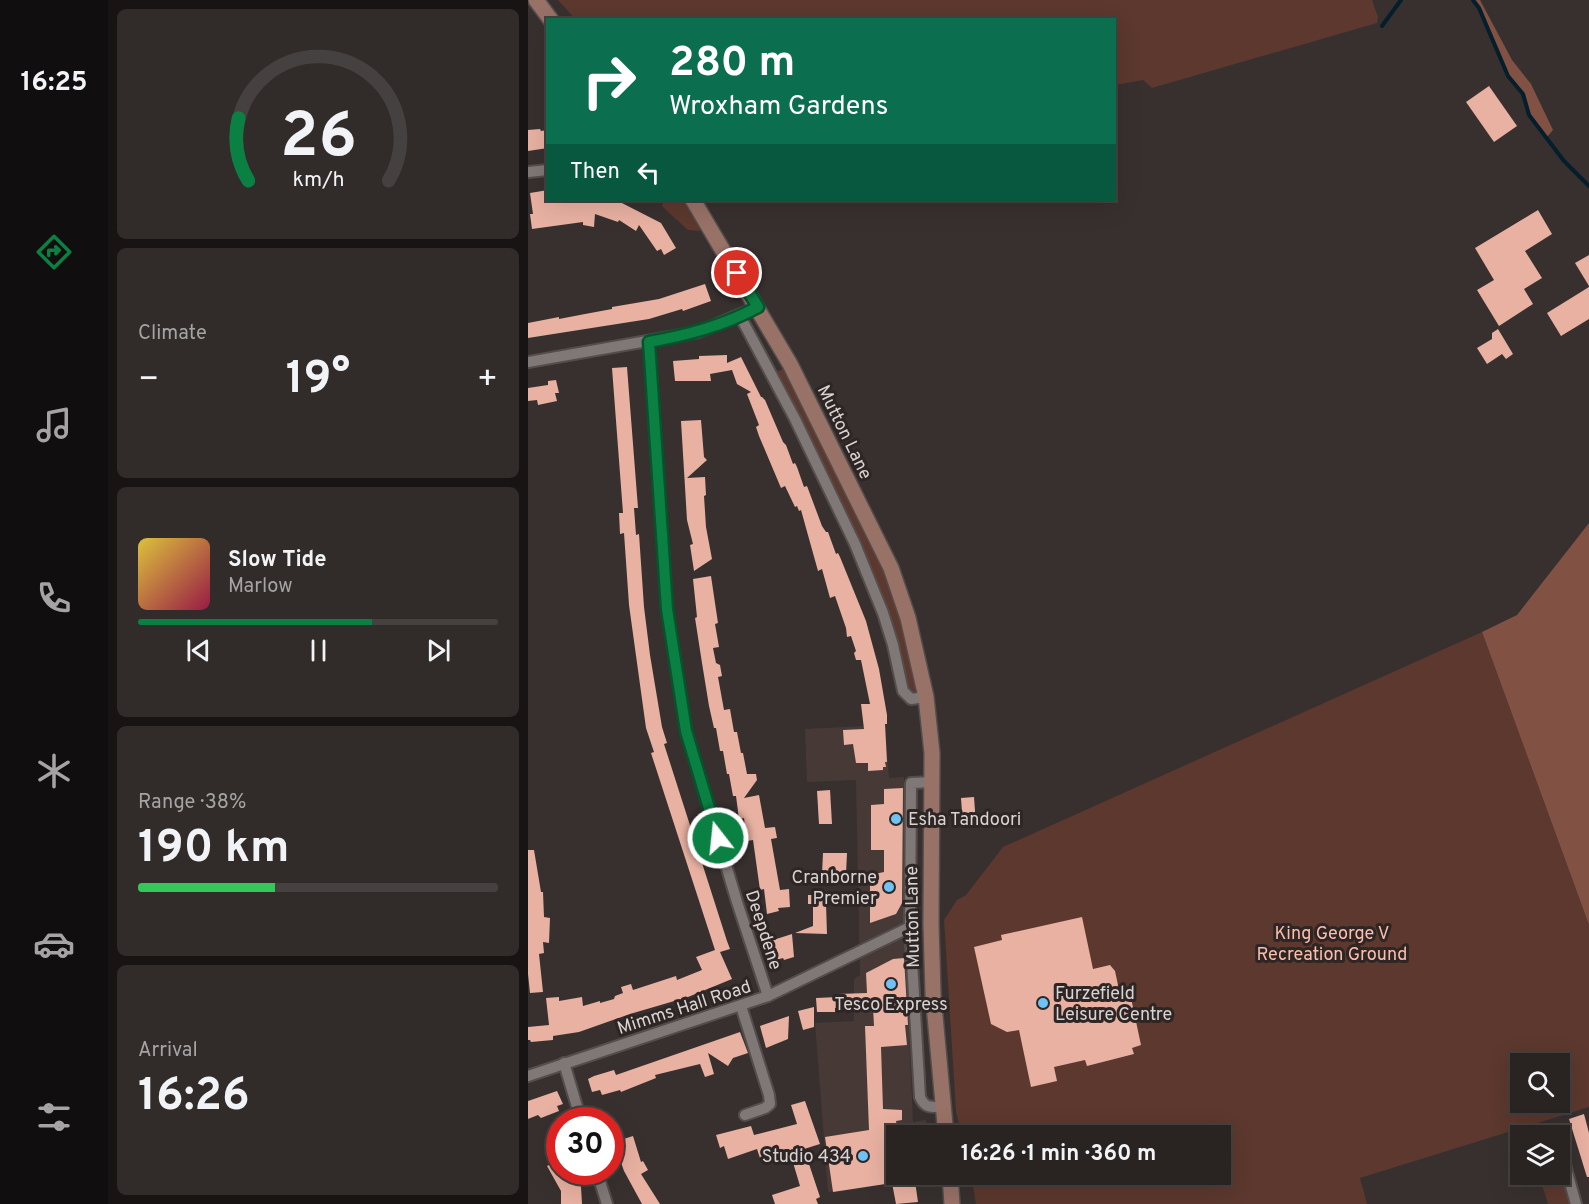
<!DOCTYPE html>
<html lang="en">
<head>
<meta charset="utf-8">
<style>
	body { margin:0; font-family:Overpass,sans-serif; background:#312c2a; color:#f1f3f6; height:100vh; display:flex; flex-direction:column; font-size:22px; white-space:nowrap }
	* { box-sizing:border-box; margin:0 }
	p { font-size:20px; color:#a5a4a5 }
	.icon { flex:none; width:33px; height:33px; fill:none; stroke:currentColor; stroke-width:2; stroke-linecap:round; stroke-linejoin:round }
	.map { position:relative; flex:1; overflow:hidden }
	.details { display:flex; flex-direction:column; gap:9px; padding:9px; background:#171413; width:420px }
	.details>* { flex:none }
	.hud { position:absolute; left:18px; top:18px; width:570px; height:183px; border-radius:0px; box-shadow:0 6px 24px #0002,0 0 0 2px #454140; background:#0b6e4f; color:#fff; overflow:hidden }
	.tools { position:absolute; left:982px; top:1053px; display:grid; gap:12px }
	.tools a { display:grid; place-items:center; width:60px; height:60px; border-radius:0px; background:#292422; box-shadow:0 6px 24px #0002,0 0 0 2px #454140; font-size:30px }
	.speed { position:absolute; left:18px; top:1107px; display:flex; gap:12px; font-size:30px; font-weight:700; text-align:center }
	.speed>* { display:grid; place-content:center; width:78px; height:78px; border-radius:50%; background:#292422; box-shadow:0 6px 24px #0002,0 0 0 2px #454140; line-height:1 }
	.speed .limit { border:9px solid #d22; background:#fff; color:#111 }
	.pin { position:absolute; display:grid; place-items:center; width:51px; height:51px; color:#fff; margin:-26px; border:3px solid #fff; border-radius:50%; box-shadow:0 2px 6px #0007 }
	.me { position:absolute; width:66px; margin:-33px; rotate:344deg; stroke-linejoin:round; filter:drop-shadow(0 0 4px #0008) }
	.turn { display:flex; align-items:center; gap:21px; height:126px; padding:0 24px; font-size:27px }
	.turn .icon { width:78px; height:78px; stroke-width:2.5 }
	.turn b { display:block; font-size:42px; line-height:51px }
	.then { display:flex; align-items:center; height:57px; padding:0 24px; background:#0003; gap:12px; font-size:22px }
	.big { font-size:45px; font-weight:700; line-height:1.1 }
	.details .tile { flex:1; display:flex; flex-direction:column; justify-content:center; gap:9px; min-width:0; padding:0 21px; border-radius:9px; background:#312c2a }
	.details .dial { align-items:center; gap:0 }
	.dial svg { height:156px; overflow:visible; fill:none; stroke:#454140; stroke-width:7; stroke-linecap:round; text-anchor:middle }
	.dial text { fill:#f1f3f6; stroke:none }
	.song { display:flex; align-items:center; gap:18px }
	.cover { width:72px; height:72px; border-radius:9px; background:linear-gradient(135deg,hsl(50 70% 55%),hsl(340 70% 35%)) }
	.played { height:6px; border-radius:3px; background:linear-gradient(90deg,#0b8043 65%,#454140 65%) }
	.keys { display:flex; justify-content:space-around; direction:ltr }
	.heat { display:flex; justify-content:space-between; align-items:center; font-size:33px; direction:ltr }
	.charge { height:9px; border-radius:4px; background:linear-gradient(90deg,#34c759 38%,#454140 0) }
	.trip { position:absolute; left:358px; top:1125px; width:345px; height:60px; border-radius:0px; background:#292422; box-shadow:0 6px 24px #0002,0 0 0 2px #454140; font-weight:700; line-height:60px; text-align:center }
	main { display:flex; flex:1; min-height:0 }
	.tab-bar { display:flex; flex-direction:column; width:108px; justify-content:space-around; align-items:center; background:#100e0e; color:#a5a4a5 }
	.tab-bar .icon { width:42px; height:42px }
	.tab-bar .active { color:#0b8043 }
	.tab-bar b { font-size:27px; color:#f1f3f6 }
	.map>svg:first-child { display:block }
</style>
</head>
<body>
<main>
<nav class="tab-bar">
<b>16:25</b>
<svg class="icon active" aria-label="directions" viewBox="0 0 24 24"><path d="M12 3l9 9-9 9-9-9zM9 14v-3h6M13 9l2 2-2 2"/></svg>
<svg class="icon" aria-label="music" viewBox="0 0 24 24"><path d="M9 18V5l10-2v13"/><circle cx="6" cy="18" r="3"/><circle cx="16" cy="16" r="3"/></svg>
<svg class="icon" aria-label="phone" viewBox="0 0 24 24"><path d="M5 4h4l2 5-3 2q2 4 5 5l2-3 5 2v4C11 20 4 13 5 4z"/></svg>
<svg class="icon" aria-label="climate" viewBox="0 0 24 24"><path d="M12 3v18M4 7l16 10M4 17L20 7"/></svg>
<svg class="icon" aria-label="car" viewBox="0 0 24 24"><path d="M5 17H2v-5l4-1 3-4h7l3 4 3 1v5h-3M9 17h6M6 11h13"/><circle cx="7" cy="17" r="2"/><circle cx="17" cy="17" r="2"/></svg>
<svg class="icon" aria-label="filters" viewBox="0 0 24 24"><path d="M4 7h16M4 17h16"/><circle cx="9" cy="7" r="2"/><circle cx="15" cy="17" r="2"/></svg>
</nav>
<section class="details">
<div class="tile dial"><svg viewBox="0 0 100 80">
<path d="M14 69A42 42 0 1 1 86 69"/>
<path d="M14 69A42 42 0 0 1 9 37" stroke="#0b8043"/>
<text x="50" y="56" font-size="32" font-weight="700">26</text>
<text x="50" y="72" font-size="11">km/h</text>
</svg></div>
<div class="tile"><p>Climate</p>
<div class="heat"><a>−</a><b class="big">19°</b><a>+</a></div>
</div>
<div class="tile">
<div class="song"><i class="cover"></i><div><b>Slow Tide</b><p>Marlow</p></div></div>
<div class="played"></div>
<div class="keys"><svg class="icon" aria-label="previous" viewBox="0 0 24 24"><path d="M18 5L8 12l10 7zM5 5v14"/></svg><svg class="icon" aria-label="pause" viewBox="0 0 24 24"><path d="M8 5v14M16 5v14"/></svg><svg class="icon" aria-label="next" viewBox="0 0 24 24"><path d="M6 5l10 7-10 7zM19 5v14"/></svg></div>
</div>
<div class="tile"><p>Range · 38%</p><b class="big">190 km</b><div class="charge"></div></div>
<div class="tile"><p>Arrival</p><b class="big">16:26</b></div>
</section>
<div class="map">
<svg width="1061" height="1204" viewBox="0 0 1061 1204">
	<rect width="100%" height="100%" fill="#37302e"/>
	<polygon fill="#473a36" points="357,725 361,778 376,777 377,949 385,1122 398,1120 400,1135 369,1136 369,1174 405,1175 300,1192 287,1023 326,1021 326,979 332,975 328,780 279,782 277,729"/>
	<g fill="#5c382e" fill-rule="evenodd">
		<polygon points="30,0 844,0 850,17 849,23 624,88 615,80 587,85 586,20 48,20"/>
		<polygon points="135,200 157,200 173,229 171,231 160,230 137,209 134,206"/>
		<polygon points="257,368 363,584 368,601 389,688 385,692 380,690 362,620 346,574 272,417 248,372"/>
		<path d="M954,632L1061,925V1107L832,1178L839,1204H448L443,1175L693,1174V1136L434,1135L428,1112L416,920L429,900L438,895L475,847ZM993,1064H1032V1102H993Z"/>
		<polygon points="1035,1179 1042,1204 1020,1204 1014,1185"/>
	</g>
	<g fill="#815144">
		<polygon points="946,0 952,0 984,60 1003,84 1025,130 1019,137 1003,115 997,95 981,75 953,8"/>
		<polygon points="1061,523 1061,925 954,632 989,615"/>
	</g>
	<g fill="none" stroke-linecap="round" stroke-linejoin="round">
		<g stroke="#051e2c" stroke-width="4">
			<polyline points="945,0 951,8 980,76 995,94 1001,115 1036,161 1061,186"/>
			<polyline points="854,26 873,0"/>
		</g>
	</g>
	<g fill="#e8b1a2">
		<polygon points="961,86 989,126 966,142 938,102"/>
		<polygon points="12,129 13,131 20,130 20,148 0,151 0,130"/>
		<polygon points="20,190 20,200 88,200 133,223 148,248 136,255 133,249 129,251 111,225 108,231 91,220 90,222 67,214 66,227 55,225 55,222 4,229 2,214 5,214 2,193"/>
		<polygon points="1010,210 1024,234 997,251 1014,278 996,289 1005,304 971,326 949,290 966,280 947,248"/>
		<polygon points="1061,255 1061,286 1047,263"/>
		<polygon points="177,284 183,301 155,311 154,309 121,319 0,338 0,323 31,317 31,319 57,314 84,309 84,307 131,299"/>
		<polygon points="1061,287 1061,319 1033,336 1019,313"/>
		<polygon points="970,329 985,354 978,359 974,354 959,364 949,348 964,339 964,333"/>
		<polygon points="199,355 199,363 213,357 233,397 234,397 237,400 255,442 258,445 265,464 267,463 269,467 276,487 279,486 294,526 298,532 300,532 308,554 310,553 312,557 338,621 351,669 359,715 359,724 357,724 359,762 357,762 358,767 355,767 355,770 340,771 340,763 328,763 325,744 316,745 315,730 336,729 333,704 342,704 333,660 328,660 326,653 328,651 323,636 319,637 318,628 307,596 302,598 294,569 290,571 273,510 271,511 269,506 267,507 257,486 253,488 231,436 228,427 231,425 219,394 223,392 209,384 204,370 182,374 183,381 147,381 145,361 171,359 171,356"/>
		<polygon points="99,367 110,508 106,508 108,535 111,534 116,607 122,655 134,727 139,743 136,744 199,941 202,949 192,952 204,979 160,997 102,1014 51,1032 25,1036 25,1040 3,1042 2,1040 0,1040 0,1027 21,1025 18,998 31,997 31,1001 54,997 55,1006 72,1001 72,1003 86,999 87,996 95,993 93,987 103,984 105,990 148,976 149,980 174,970 168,957 187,950 123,753 126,752 118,728 101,605 96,533 92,534 91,513 95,513 84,368"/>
		<polygon points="28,380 31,393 27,393 29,401 10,405 9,400 0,401 0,388 20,385 20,381"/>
		<polygon points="173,420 176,457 179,460 159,478 177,477 178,495 176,496 178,527 184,559 166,571 162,545 165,544 159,520 153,421"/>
		<polygon points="183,576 190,623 187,624 191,647 185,648 188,663 192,665 194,676 190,677 196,710 202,709 206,732 209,732 213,753 215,753 219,774 228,774 229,780 216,798 231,795 237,828 247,827 249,838 243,839 252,890 261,889 262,907 250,908 251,911 239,914 236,889 232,890 225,840 219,841 216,818 211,819 208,796 205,796 201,774 199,774 195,751 192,751 188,728 186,728 181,706 174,663 167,618 169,617 165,579"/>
		<polygon points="375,788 374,903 368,914 342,923 342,901 316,901 316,892 342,892 342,875 356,872 356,850 343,850 343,805 356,804 356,789"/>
		<polygon points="302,790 304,824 291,824 289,791"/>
		<polygon points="446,797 448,825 435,826 433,798"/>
		<polygon points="0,850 6,850 13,892 15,892 16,917 22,918 21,943 15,942 16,953 11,954 15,992 2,993 0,974"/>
		<polygon points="295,853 319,853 318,874 294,874"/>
		<polygon points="280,895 310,895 310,904 298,904 299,934 267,933 285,926 285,904 280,904"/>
		<polygon points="554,917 565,969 582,965 587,971 590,985 584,1002 603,998 613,1045 604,1048 606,1054 559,1066 557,1060 526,1067 529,1081 503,1087 491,1030 479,1032 463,1024 446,947 474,940 473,935"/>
		<polygon points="264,934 266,957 256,960 255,958 248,960 242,941"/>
		<polygon points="376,958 380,1025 377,1025 379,1045 353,1047 355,1109 374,1110 374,1120 368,1121 371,1136 369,1136 369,1174 377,1174 378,1182 387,1181 390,1202 368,1204 364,1183 305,1192 297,1137 341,1130 337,1026 346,1026 345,1007 307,1008 307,1012 289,1012 288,998 310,997 310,994 339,993 338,973 365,959"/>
		<polygon points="286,1007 286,1027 275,1030 270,1011"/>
		<polygon points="261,1016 260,1039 238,1048 232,1026"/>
		<polygon points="212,1032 220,1053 205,1058 200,1066 180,1053 186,1074 177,1077 172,1064 127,1075 128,1078 93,1092 92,1090 74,1095 72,1090 64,1092 60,1079 66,1076 86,1070 88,1075"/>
		<polygon points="29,1091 35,1104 29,1106 31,1111 13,1118 10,1115 0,1119 0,1101"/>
		<polygon points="277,1101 292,1144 276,1149 292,1197 288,1199 290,1204 247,1204 244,1195 272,1186 261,1149 232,1158 229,1149 200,1159 196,1146 192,1148 188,1135 223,1126 226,1135 269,1124 263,1105"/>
		<polygon points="1056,1114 1061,1133 1061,1177 1059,1177 1041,1119"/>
		<polygon points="105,1136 113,1162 115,1161 120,1170 113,1174 132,1204 114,1204 96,1171 86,1142"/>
		<polygon points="32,1160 32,1172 45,1172 53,1187 54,1204 33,1204 33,1191 19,1166"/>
	</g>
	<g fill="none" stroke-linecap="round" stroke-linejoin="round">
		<g stroke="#534d4c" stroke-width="14">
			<g id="street">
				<polyline points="0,172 20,170"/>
				<polyline points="212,316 267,419 327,544 355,613 365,645 375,691 383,699 398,697"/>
				<polyline points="121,342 139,609 158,731 209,902 240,996"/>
				<polyline points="0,362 170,332 230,307"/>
				<path d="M405,782L383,783L382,927L392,1097C397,1108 402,1107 414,1107"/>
				<polyline points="213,1006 241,1095 242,1104 237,1108 217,1115"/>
				<polyline points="36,1063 53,1120"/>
				<polyline points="0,1076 240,996 382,927"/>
				<polyline points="1027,1131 1029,1136"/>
				<polyline points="1032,1147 1048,1204"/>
				<polyline points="69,1172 79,1204"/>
			</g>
		</g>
		<g stroke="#534d4c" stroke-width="18">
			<g id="secondary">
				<polyline points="8,0 23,20"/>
				<polyline points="165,200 262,364 363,568 380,618 398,697 404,753 403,924 405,994 418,1136"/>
				<polyline points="422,1174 424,1204"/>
			</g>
		</g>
		<use href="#street" stroke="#807876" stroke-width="10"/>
		<use href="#secondary" stroke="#987167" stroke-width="15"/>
	</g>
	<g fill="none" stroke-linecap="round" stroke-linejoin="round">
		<g stroke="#07532c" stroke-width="15">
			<path id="route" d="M190,838L158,731L139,609L121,342C159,335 195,326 230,307L209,273"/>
		</g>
		<use href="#route" stroke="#0b8043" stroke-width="10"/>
	</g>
	<g fill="#6fc2f4" stroke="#2d2625" stroke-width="2">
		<circle cx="368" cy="819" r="6"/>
		<circle cx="361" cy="887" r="6"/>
		<circle cx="363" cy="984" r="6"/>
		<circle cx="515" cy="1003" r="6"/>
		<circle cx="335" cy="1156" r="6"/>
	</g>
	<g text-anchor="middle" stroke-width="6" stroke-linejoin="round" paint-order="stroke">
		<g font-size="18" fill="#d9d4d3" stroke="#2d2625">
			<text transform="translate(317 432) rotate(64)" y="6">Mutton Lane</text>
			<text transform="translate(384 917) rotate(-91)" y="6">Mutton Lane</text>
			<text transform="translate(236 930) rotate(72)" y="6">Deepdene</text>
			<text transform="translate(156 1007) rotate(-18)" y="6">Mimms Hall Road</text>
		</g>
		<g font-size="18" fill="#d9d4d3" stroke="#2d2625" text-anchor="start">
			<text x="380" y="825">Esha Tandoori</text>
			<text x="349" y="883" text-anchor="end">Cranborne<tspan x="349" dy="21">Premier</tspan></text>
			<text x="527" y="999">Furzefield<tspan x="527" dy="21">Leisure Centre</tspan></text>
			<text x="363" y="1010" text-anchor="middle">Tesco Express</text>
			<text x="323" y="1162" text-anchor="end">Studio 434</text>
		</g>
		<g font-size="18" fill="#fdbdab" stroke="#2d2625">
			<text x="804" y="939">King George V<tspan x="804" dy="21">Recreation Ground</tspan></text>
		</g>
	</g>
</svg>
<div class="tools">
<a><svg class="icon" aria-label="search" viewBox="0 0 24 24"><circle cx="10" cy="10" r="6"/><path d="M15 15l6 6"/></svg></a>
<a><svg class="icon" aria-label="layers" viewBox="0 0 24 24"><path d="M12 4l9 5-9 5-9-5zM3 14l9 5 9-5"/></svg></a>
</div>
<div class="speed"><div class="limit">30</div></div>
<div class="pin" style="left:209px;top:273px;background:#d93025"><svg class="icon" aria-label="arrive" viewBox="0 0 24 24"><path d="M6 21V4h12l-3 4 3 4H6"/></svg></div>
<svg class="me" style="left:190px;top:838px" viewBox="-20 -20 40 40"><circle r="17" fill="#0b8043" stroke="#fff" stroke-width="3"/><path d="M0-11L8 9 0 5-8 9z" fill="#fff"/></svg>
<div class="trip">16:26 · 1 min · 360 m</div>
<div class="hud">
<div class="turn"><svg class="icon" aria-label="right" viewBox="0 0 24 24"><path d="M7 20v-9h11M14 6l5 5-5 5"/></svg><div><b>280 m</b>Wroxham Gardens</div></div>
<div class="then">Then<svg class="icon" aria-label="left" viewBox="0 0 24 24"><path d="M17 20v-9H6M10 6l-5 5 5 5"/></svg></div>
</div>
</div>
</main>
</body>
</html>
